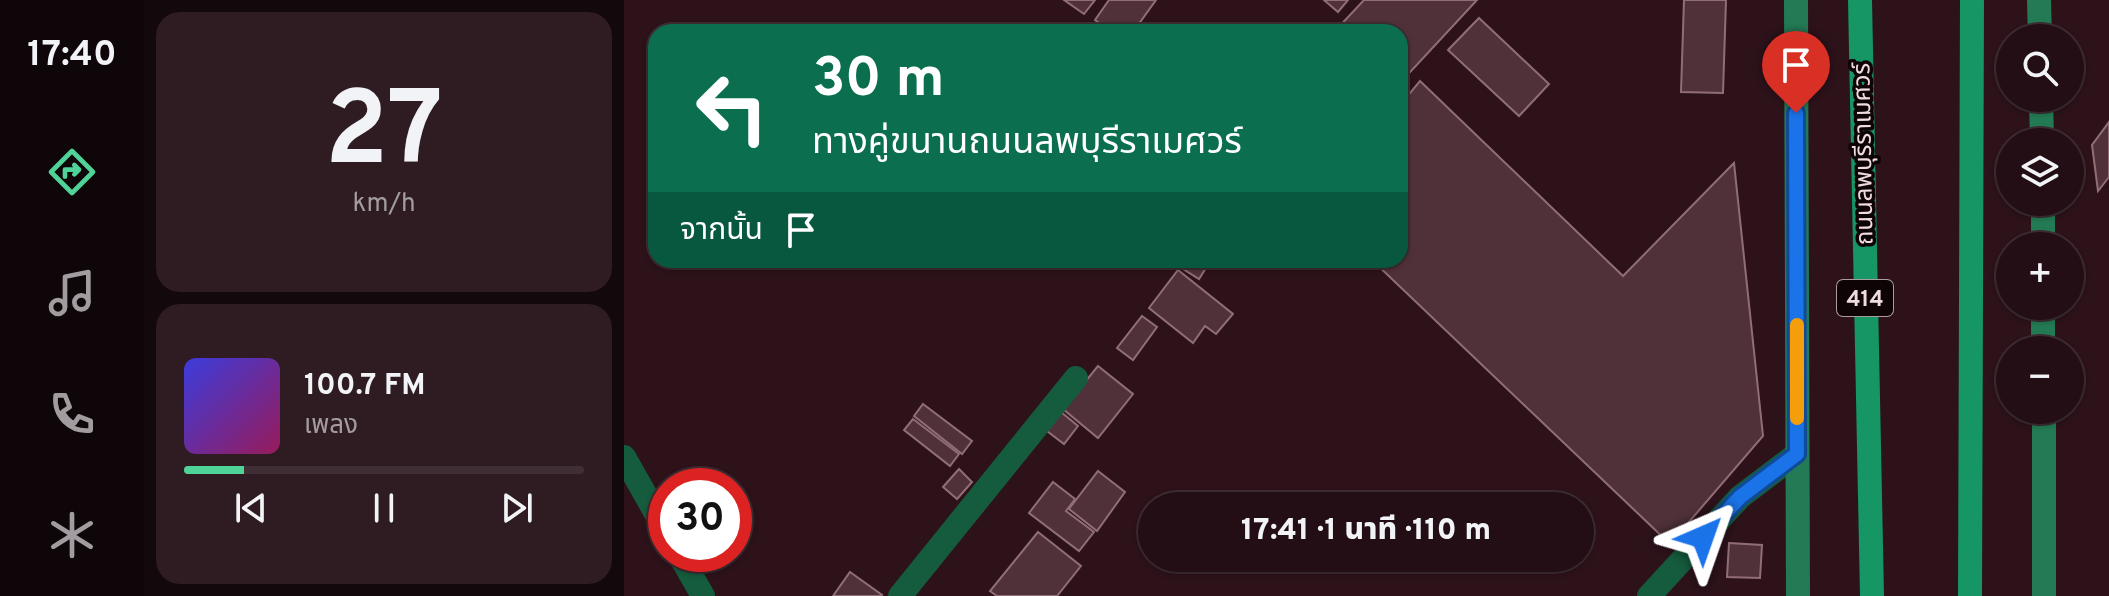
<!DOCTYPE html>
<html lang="th">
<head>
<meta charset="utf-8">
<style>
	body { margin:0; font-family:Overpass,"Noto Sans Thai",sans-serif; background:#2e1c22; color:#f1f3f6; height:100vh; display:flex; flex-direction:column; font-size:30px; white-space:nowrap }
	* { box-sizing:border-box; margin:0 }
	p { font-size:26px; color:#a29ca0 }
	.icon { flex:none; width:44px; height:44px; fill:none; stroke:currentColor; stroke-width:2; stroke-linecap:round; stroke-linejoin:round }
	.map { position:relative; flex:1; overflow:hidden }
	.details { display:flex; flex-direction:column; gap:12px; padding:12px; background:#13080b; width:480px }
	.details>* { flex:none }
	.top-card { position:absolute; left:24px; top:24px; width:760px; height:244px; border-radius:24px; box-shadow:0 2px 6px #0004,0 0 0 2px #3f2e34; background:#0b6e4f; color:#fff; overflow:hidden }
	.tools { position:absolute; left:1372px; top:24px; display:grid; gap:16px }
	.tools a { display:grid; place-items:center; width:88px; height:88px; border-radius:50%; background:#220e14; box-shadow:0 2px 6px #0004,0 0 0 2px #3f2e34; font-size:40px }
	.speed { position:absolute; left:24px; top:468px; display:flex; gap:16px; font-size:40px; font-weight:700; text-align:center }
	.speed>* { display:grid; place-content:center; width:104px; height:104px; border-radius:50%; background:#220e14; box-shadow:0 2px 6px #0004,0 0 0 2px #3f2e34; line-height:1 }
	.speed .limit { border:12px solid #d22; background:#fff; color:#111 }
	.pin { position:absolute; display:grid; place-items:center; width:68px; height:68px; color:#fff; margin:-82px -34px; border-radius:50% 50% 50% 0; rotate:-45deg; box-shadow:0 0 8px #0007 }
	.pin .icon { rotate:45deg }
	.me { position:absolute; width:88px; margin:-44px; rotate:43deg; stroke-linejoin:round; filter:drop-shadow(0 0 6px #0008) }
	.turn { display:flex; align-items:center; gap:28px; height:168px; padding:0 32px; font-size:36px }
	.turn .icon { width:104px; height:104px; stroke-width:2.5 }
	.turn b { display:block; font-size:56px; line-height:68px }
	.then { display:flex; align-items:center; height:76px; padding:0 32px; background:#0003; gap:16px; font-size:30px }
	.details .tile { flex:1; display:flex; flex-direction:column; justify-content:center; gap:12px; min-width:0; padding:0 28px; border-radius:24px; background:#2e1c22 }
	.details .dial { align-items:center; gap:0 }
	.dial b { font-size:104px; line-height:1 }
	.song { display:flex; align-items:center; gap:24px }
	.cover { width:96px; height:96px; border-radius:12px; background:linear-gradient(135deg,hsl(240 70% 55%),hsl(330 70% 35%)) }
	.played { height:8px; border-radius:4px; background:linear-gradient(90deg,#4fd399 15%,#3f2e34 15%) }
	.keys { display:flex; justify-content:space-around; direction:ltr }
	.trip { position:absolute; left:514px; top:492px; width:456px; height:80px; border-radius:40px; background:#220e14; box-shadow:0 2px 6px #0004,0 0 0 2px #3f2e34; font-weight:800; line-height:80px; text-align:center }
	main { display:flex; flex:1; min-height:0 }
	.tab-bar { display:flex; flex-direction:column; width:144px; justify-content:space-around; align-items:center; background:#0e0608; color:#a29ca0 }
	.tab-bar .icon { width:56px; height:56px }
	.tab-bar .selected { color:#4fd399 }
	.tab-bar b { font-size:36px; color:#f1f3f6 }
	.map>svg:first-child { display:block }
</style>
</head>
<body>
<main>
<nav class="tab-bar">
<b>17:40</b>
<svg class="icon selected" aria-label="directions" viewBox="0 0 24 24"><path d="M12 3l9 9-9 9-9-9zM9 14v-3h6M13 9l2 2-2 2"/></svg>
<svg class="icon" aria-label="music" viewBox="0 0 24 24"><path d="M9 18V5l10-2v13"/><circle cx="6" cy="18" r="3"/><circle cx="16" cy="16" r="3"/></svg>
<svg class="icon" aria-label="phone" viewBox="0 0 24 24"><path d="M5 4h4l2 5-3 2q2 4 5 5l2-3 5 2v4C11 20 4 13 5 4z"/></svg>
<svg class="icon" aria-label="climate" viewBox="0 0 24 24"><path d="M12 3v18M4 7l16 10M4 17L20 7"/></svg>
</nav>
<section class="details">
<div class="tile dial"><b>27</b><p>km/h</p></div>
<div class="tile">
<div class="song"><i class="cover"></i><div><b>100.7 FM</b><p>เพลง</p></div></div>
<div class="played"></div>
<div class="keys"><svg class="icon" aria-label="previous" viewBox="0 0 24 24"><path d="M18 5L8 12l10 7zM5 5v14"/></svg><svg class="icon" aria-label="pause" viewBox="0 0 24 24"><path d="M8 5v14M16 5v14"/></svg><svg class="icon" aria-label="next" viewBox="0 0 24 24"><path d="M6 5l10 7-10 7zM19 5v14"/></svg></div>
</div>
</section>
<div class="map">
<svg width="1485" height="596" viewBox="0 0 1485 596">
	<rect width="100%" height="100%" fill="#2d121a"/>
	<g fill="#503139" stroke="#916e76" stroke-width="2">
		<polygon points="440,0 471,0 460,14"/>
		<polygon points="485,0 532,0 509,32 488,32 471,20"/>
		<polygon points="700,0 724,0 714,12"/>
		<polygon points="740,0 853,0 776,83 776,32 710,32"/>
		<polygon points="1060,0 1102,0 1099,93 1057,92"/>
		<polygon points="855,18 925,84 895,116 824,50"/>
		<polygon points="796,81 999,276 1110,163 1139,436 1046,544 748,260 776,260 776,105"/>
		<polygon points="1485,122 1485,177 1474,191 1468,145"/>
		<polygon points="545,260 587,260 575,279"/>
		<polygon points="554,270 609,314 592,334 581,326 569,343 525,308"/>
		<polygon points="518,316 533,327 509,360 493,348"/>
		<polygon points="474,366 509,394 474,438 439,409"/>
		<polygon points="299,404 348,441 338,454 290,416"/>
		<polygon points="437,412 454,426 440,444 423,431"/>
		<polygon points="289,419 335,454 326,466 280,430"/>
		<polygon points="335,469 348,482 333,499 319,487"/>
		<polygon points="474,471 501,492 473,531 445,509"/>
		<polygon points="429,482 451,499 442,511 470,532 455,551 405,513"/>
		<polygon points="414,532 457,566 433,596 373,596 366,591"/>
		<polygon points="1105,543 1138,545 1136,578 1103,577"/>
		<polygon points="226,572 258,595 257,596 209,596"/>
	</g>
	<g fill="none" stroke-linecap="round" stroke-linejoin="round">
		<g stroke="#155b3e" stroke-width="24">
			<polyline points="0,457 42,531"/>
			<polyline points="55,554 79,596"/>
			<polyline points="276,596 452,378"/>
			<polyline points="1025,596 1116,497 1173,454"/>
		</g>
		<g stroke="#237b55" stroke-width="24">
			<polyline points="1172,0 1174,596"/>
			<polyline points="1415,0 1416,38"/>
			<polyline points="1417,98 1418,142"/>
			<polyline points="1419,202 1419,246"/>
			<polyline points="1419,306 1419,350"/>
			<polyline points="1420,410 1420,596"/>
		</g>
		<g stroke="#169565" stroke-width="24">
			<polyline points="1236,0 1248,596"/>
			<polyline points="1346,596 1348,0"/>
		</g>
	</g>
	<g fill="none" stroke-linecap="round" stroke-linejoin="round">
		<g stroke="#114b97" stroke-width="20">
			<polyline id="route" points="1079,537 1116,497 1173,454 1172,113"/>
		</g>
		<use href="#route" stroke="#1a73e8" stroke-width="14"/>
		<polyline stroke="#f59e0b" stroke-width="14" points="1173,325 1173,418"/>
	</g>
	<g text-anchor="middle" stroke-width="7" stroke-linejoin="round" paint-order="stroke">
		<rect fill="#0e0406" stroke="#ac9b9f" stroke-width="2" x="1213" y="280" width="56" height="36" rx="6"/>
		<g font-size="22" font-weight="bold" fill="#f0dce0">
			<text x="1241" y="306">414</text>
		</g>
		<g font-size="24" fill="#f0dce0" stroke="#0e0406">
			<text transform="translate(1239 154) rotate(-91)" y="8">ถนนลพบุรีราเมศวร์</text>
		</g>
	</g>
</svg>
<div class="tools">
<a><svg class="icon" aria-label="search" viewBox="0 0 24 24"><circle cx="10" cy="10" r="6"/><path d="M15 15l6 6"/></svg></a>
<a><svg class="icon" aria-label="layers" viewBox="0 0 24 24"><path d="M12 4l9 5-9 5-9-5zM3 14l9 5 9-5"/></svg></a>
<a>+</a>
<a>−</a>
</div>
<div class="speed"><div class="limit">30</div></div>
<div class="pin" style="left:1172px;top:113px;background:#d93025"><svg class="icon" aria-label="arrive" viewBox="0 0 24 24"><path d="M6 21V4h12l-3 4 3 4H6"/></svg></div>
<svg class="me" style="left:1079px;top:537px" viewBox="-20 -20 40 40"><path d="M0-17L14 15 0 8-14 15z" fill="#1a73e8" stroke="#fff" stroke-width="4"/></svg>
<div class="trip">17:41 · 1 นาที · 110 m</div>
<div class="top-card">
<div class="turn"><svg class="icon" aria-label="left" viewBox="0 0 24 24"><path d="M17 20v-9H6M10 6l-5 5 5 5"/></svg><div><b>30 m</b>ทางคู่ขนานถนนลพบุรีราเมศวร์</div></div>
<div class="then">จากนั้น<svg class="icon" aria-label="arrive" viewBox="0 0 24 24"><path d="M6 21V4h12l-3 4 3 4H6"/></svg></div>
</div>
</div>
</main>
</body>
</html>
